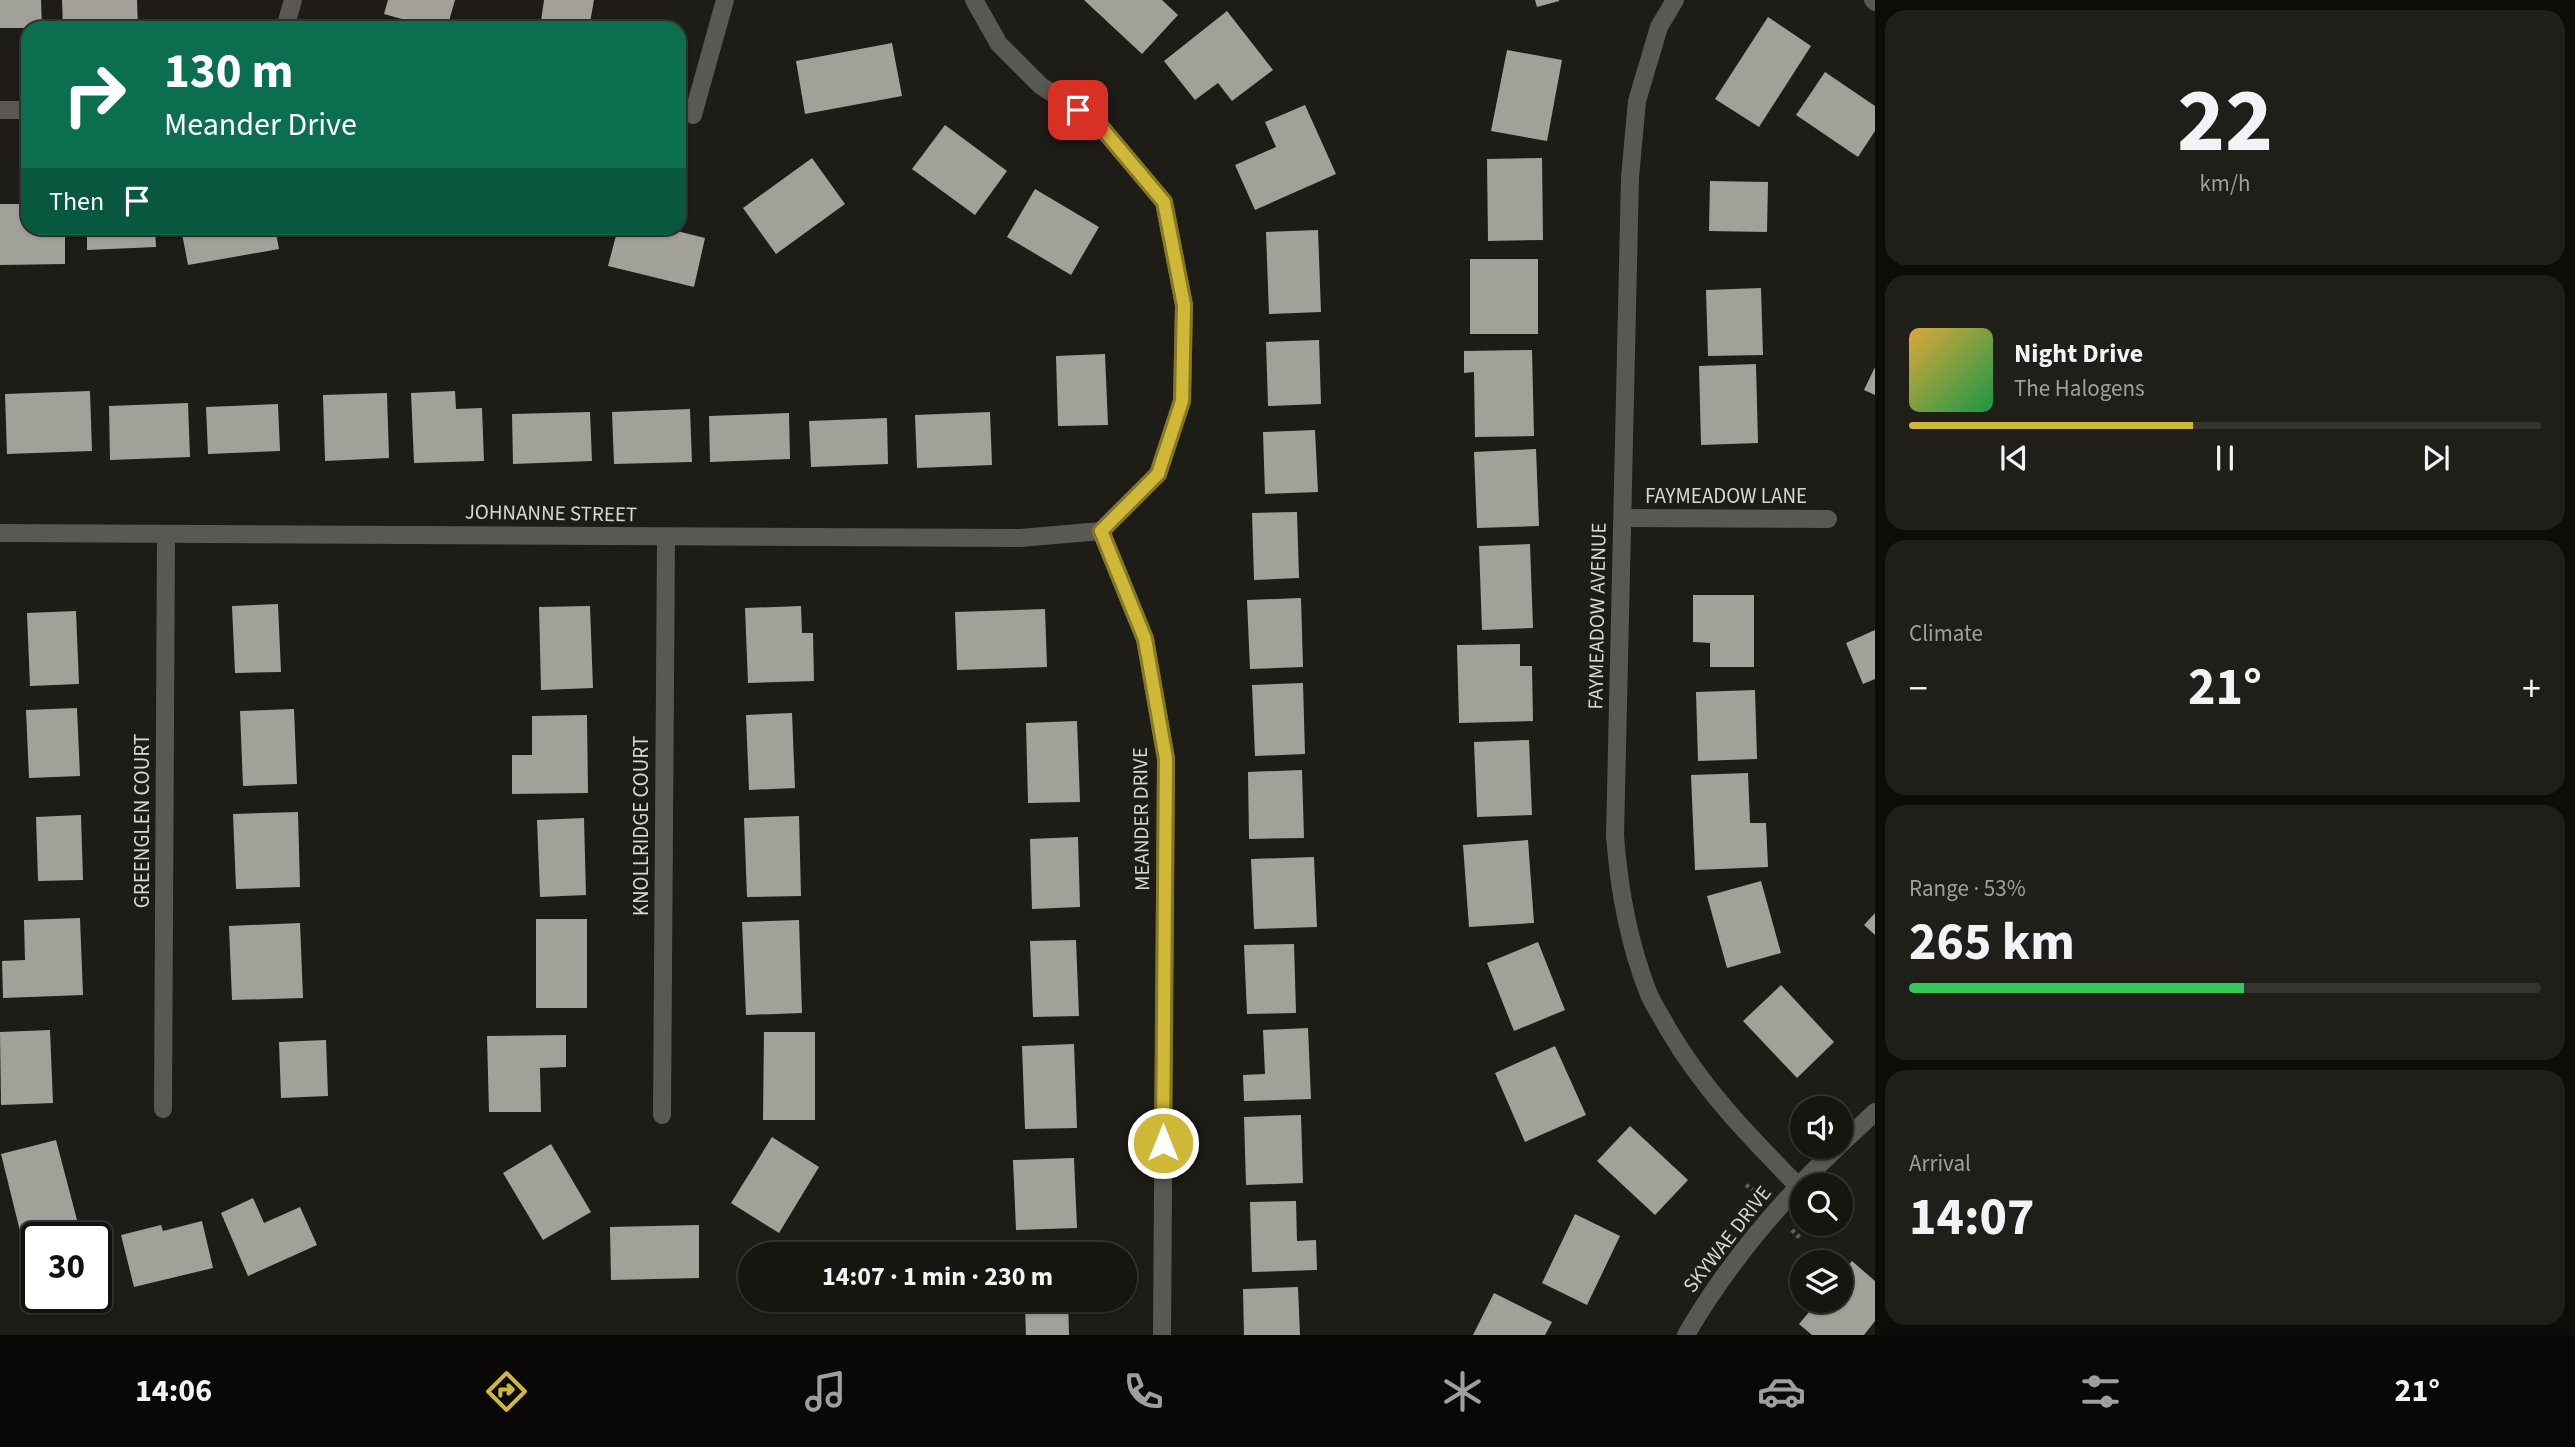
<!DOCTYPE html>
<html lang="en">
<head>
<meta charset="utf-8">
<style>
	body { margin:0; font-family:"Source Sans 3",sans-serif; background:#1f1e19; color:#f1f3f6; height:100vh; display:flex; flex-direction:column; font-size:26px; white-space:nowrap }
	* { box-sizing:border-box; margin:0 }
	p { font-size:23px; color:#9e9f9f }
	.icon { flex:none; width:38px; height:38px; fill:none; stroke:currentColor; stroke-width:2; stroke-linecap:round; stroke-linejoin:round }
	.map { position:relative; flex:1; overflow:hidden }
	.panel { display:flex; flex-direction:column; gap:10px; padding:10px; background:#0c0c09; width:700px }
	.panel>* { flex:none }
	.banner { position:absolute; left:21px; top:21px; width:665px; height:214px; border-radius:21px; box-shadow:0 2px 5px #0004,0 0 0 2px #353430; background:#0b6e4f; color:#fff; overflow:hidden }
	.buttons { position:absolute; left:1790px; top:1096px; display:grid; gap:14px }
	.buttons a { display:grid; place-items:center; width:63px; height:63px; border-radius:50%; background:#161510; box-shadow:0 2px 5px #0004,0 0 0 2px #353430; font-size:35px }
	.speed { position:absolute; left:21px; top:1222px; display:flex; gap:14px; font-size:35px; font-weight:700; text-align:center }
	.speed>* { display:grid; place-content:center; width:91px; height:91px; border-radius:50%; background:#161510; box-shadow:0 2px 5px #0004,0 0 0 2px #353430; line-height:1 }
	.speed .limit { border:4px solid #111; border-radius:10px; background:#fff; color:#111 }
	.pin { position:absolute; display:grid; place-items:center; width:60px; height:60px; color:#fff; margin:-30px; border-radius:14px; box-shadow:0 4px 10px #0006 }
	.me { position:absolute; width:77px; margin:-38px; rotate:0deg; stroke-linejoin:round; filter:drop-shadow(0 0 5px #0008) }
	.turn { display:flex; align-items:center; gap:24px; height:147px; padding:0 28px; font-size:32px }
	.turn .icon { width:91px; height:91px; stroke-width:2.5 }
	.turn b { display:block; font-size:49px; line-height:60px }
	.then { display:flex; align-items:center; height:66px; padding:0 28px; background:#0003; gap:14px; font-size:26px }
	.big { font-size:52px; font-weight:700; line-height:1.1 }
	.panel .tile { flex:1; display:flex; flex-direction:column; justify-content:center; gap:10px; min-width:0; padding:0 24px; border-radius:21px; background:#1f1e19 }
	.panel .dial { align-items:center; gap:0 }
	.dial b { font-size:91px; line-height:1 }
	.song { display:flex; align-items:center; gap:21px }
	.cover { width:84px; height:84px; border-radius:10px; background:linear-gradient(135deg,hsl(40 70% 55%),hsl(140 70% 35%)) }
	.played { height:7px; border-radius:4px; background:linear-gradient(90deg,#cfb837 45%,#353430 45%) }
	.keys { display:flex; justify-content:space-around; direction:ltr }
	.heat { display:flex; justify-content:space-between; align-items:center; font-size:38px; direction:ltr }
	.charge { height:10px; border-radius:5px; background:linear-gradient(90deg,#34c759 53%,#353430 0) }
	.trip { position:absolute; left:738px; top:1242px; width:399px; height:70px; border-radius:35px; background:#161510; box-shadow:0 2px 5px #0004,0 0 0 2px #353430; font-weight:700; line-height:70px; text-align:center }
	.tab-bar { display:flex; height:112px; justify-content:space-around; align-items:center; background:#090806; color:#9e9f9f }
	.tab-bar .icon { width:49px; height:49px }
	.tab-bar .selected { color:#cfb837 }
	.tab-bar b { font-size:32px; color:#f1f3f6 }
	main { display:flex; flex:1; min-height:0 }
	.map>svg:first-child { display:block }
</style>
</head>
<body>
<main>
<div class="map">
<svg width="1875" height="1335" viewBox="0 0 1875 1335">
	<rect width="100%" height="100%" fill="#1d1c16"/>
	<g fill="#a2a199">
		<polygon points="0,0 41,0 42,28 0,28"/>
		<polygon points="62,0 137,0 138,28 63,28"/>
		<polygon points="388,0 455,0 447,28 434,28 384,14"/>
		<polygon points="544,0 594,0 589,28 540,28"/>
		<polygon points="1084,0 1162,0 1178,15 1142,54"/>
		<polygon points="1535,0 1559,0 1559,1 1537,7"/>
		<polygon points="1227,11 1273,70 1232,101 1218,83 1195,100 1164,61"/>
		<polygon points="1768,17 1811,46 1759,127 1715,99"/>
		<polygon points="892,43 902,96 805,114 796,61"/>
		<polygon points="1507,50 1562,60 1547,141 1491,131"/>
		<polygon points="1825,72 1875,106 1875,131 1858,157 1796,115"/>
		<polygon points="1305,105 1336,174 1255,210 1235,165 1276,147 1265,122"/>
		<polygon points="945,125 1007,171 975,215 912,169"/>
		<polygon points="812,158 845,204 776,254 743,208"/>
		<polygon points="1542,158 1543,240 1488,241 1487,159"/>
		<polygon points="1710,181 1768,182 1767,232 1709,231"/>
		<polygon points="1035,189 1099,227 1071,275 1007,237"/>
		<polygon points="0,204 26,204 28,228 65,228 65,264 0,265"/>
		<polygon points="87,228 155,228 156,247 87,250"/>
		<polygon points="181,228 275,228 279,249 188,265"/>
		<polygon points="618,228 665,228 705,238 694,287 608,266"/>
		<polygon points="1318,230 1321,312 1269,314 1266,232"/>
		<rect x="1470" y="259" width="68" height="75"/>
		<polygon points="1761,288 1763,355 1708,356 1706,290"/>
		<polygon points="1319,340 1321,404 1268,406 1266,342"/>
		<polygon points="1532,350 1534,436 1475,437 1474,372 1464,373 1464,351"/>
		<polygon points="1105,354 1108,425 1058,426 1056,356"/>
		<polygon points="1756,364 1758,443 1701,445 1699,366"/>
		<polygon points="1875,367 1875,395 1864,390"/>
		<polygon points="90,391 92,451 7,454 5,394"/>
		<polygon points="455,391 456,409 482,408 484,461 414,463 411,393"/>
		<polygon points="387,393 389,458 325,461 323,395"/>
		<polygon points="188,403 190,457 110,460 109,406"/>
		<polygon points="278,404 280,451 208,454 206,407"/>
		<polygon points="690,409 692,462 614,464 612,412"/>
		<polygon points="590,412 592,461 513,464 512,414"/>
		<polygon points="990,412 992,465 917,468 915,415"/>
		<polygon points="789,413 790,459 710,462 709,416"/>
		<polygon points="887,418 888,464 811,467 809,421"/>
		<polygon points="1315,430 1318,492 1265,494 1263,432"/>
		<polygon points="1536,449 1539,526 1477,528 1474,452"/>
		<polygon points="1297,512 1299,578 1254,580 1252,513"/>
		<polygon points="1530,544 1533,628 1482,630 1479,546"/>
		<polygon points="1693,595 1754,595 1754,667 1710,667 1710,643 1693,642"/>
		<polygon points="1301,598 1303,667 1250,669 1247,600"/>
		<polygon points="278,604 281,672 235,673 232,606"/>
		<polygon points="590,606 593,688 541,690 539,607"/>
		<polygon points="801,606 802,633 813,633 814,681 748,683 745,608"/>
		<polygon points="1045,609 1047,667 957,670 955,612"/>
		<polygon points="76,611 79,684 30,686 27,613"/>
		<polygon points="1875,630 1875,679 1863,684 1846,643"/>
		<polygon points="1520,644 1520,666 1532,666 1533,721 1459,723 1457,645"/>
		<polygon points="1303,683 1305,754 1255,756 1252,685"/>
		<polygon points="1755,690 1757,759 1698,761 1696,692"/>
		<polygon points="77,708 80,776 29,778 26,710"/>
		<polygon points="294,709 297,784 243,786 240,711"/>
		<polygon points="792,713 795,788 749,790 746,715"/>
		<polygon points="587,715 588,793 512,794 512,755 532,755 532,716"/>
		<polygon points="1077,721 1080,802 1028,803 1026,723"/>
		<polygon points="1529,740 1532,815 1477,817 1474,742"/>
		<polygon points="1302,770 1304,838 1249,839 1248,772"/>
		<polygon points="1748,773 1750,823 1766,823 1768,867 1695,870 1691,775"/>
		<polygon points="298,812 300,887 236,889 233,814"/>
		<polygon points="81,815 83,880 38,881 36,817"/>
		<polygon points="799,816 801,896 747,897 744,818"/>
		<polygon points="584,818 586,895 540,897 537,820"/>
		<polygon points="1078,837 1080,907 1032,909 1030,839"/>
		<polygon points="1528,840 1534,923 1469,927 1463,845"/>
		<polygon points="1314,857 1317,927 1254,929 1251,859"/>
		<polygon points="1761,881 1781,953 1727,968 1707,896"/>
		<polygon points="1875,913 1875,935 1864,925"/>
		<polygon points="80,918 83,995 3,998 2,961 25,960 24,920"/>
		<rect x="536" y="919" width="51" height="89"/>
		<polygon points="799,920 802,1013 746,1015 742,922"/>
		<polygon points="300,923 303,998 232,1000 229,926"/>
		<polygon points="1076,940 1079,1016 1033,1017 1030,941"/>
		<polygon points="1538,942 1565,1010 1514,1031 1487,963"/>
		<polygon points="1294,944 1296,1013 1247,1014 1244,945"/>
		<polygon points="1781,985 1834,1042 1797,1078 1743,1021"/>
		<polygon points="1308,1028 1311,1099 1244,1101 1243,1075 1265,1074 1263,1030"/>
		<polygon points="50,1030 53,1103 1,1105 0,1032"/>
		<polygon points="764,1032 815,1032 815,1120 763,1120"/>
		<polygon points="566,1035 566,1067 540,1068 541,1112 489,1112 487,1036"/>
		<polygon points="326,1040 328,1096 281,1098 279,1042"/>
		<polygon points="1074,1044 1077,1128 1025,1129 1022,1046"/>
		<polygon points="1555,1046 1586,1115 1525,1142 1495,1073"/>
		<polygon points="1301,1115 1303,1183 1246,1185 1244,1117"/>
		<polygon points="1630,1126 1688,1180 1655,1215 1597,1161"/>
		<polygon points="772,1137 819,1167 779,1233 731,1203"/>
		<polygon points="56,1140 77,1220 21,1235 1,1154"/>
		<polygon points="551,1144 591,1212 543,1240 503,1173"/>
		<polygon points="1074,1158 1077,1228 1016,1230 1013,1160"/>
		<polygon points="253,1198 264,1223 300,1207 317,1245 248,1276 221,1213"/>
		<polygon points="1296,1201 1297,1241 1316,1240 1317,1270 1252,1272 1250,1202"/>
		<polygon points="1575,1214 1620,1236 1587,1305 1542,1283"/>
		<polygon points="202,1221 213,1268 134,1287 121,1235 161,1225 163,1231"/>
		<polygon points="699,1225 699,1278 611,1280 610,1227"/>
		<polygon points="1852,1261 1875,1281 1875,1321 1864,1335 1812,1335 1799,1324 1819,1300 1841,1300 1841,1274"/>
		<polygon points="1298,1287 1300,1335 1244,1335 1243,1289"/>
		<polygon points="1494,1293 1552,1322 1545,1335 1473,1335"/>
		<polygon points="1016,1300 1068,1300 1069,1335 1026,1335 1025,1308 1016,1308"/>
	</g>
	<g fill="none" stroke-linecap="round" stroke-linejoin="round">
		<g stroke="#61605b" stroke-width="4.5" stroke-dasharray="3.5 3.5" stroke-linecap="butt">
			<polyline points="1746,1185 1756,1192"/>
			<polyline points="1792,1230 1801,1239"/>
		</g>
		<g stroke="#595855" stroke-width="18">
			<polyline points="974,0 999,44 1041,86 1096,121 1164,202 1184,305 1182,401 1158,474 1101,531 1145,639 1166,759 1162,1335"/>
			<path d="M1675,0L1659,27L1637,101L1630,177L1615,836C1619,889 1628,941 1648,992C1653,1005 1662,1017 1668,1029C1703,1089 1749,1136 1797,1185"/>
			<polyline points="285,28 293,0"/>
			<polyline points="0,110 28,110"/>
			<polyline points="693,115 725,0"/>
			<polyline points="1623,518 1828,519"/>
			<polyline points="0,533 1020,538 1101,531"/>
			<polyline points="163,1109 166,534"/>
			<polyline points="662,1115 666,538"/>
			<polyline points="1841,1144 1875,1112"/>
			<path d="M1686,1335C1725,1267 1782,1199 1839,1146"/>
		</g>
		<polyline stroke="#595855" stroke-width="18" points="1873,0 1875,2"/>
	</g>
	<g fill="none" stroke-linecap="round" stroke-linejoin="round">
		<g stroke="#877824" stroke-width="18">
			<polyline id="route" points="1078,110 1096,121 1164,202 1184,305 1182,401 1158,474 1101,531 1145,639 1166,759 1163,1143"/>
		</g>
		<use href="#route" stroke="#cfb837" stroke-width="12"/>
	</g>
	<g text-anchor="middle" stroke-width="7" stroke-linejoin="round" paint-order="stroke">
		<g font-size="21" fill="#d8d7d3" stroke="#1d1c16">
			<text x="1726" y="503">FAYMEADOW LANE</text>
			<text transform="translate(551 513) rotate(1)" y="7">JOHNANNE STREET</text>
			<text transform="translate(1597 616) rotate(-89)" y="7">FAYMEADOW AVENUE</text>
			<text transform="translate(1141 819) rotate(-91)" y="7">MEANDER DRIVE</text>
			<text transform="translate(142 821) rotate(-90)" y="7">GREENGLEN COURT</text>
			<text transform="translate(641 826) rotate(-90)" y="7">KNOLLRIDGE COURT</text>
			<text transform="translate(1727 1239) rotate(-52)" y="7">SKYWAE DRIVE</text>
		</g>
	</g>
</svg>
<div class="buttons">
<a><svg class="icon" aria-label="sound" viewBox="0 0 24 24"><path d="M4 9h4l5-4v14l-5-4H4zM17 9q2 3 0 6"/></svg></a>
<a><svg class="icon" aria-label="search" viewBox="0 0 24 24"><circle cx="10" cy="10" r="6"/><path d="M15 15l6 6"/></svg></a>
<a><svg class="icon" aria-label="layers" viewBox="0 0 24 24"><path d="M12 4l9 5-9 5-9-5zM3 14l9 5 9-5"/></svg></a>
</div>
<div class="speed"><div class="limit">30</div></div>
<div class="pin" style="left:1078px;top:110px;background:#d93025"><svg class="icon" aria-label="arrive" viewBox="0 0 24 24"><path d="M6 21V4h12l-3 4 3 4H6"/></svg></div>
<svg class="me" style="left:1163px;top:1143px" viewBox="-20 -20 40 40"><circle r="17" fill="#cfb837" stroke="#fff" stroke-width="3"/><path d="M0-11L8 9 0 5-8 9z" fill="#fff"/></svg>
<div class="trip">14:07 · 1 min · 230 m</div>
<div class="banner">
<div class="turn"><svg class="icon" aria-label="right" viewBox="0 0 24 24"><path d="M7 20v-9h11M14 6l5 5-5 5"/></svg><div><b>130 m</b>Meander Drive</div></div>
<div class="then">Then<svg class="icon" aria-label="arrive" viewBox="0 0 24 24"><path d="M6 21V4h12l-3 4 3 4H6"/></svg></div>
</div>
</div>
<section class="panel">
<div class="tile dial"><b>22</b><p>km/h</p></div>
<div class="tile">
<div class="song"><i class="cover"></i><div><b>Night Drive</b><p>The Halogens</p></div></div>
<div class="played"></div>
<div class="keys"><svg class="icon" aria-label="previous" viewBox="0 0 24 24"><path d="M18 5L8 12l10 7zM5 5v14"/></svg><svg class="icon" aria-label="pause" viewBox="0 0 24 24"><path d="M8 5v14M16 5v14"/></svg><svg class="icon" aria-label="next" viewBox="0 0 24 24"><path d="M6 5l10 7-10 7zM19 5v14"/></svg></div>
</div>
<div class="tile"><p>Climate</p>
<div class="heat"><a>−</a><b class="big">21°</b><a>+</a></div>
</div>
<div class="tile"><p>Range · 53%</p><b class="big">265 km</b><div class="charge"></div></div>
<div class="tile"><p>Arrival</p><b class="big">14:07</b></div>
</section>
</main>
<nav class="tab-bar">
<b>14:06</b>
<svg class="icon selected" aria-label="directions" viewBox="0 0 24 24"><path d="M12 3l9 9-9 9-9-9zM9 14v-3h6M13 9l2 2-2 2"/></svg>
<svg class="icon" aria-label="music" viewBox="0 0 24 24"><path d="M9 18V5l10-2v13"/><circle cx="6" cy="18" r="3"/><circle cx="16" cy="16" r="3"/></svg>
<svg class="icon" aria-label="phone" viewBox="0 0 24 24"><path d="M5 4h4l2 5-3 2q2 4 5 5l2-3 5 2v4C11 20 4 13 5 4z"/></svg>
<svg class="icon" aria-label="climate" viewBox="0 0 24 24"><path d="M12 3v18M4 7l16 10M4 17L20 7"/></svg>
<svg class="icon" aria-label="car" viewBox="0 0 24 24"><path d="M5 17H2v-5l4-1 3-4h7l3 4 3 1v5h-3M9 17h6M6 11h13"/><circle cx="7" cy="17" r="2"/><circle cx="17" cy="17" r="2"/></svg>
<svg class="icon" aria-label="filters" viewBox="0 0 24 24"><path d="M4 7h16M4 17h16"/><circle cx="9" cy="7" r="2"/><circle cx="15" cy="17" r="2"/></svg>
<b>21°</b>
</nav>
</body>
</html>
